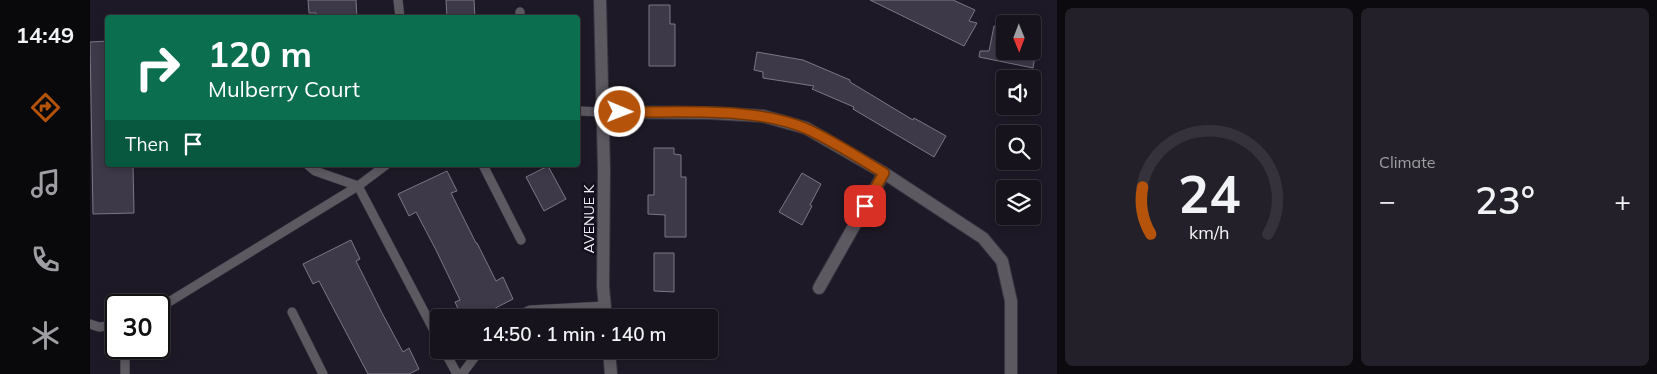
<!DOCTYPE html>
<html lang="en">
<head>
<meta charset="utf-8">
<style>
	body { margin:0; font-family:Mulish,sans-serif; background:#232029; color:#f1f3f6; height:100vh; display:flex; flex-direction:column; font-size:19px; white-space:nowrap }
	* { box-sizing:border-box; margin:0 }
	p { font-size:16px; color:#9e9ea3 }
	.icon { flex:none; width:28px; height:28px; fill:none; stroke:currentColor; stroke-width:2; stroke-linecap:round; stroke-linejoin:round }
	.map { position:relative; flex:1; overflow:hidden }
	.sheet { display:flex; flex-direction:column; gap:8px; padding:8px; background:#0c0a0f; width:600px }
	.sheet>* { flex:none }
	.banner { position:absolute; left:15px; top:15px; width:475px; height:152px; border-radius:5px; box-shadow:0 2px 8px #0003,0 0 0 1px #35323b; background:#0b6e4f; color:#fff; overflow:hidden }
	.needle { width:32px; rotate:179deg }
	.fabs { position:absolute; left:906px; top:15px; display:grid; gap:10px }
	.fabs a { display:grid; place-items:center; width:45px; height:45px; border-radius:5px; background:#16131c; box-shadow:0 2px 8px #0003,0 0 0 1px #35323b; font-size:25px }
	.speed { position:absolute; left:15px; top:294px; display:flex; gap:10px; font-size:25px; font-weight:700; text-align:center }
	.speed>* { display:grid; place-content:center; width:65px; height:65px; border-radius:50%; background:#16131c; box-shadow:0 2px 8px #0003,0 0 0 1px #35323b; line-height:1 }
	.speed .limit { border:2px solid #111; border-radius:8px; background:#fff; color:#111 }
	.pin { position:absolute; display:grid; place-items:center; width:42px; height:42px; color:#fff; margin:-21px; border-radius:10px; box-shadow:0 2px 8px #0006 }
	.me { position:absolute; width:55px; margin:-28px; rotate:91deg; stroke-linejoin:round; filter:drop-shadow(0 0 4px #0008) }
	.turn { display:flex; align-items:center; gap:18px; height:105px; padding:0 20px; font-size:22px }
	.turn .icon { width:65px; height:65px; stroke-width:2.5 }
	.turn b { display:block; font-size:35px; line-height:42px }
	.then { display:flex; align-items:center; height:48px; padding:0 20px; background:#0003; gap:10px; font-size:19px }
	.big { font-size:38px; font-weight:600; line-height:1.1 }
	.sheet .tile { flex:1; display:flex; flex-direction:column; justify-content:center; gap:8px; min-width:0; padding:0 18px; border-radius:8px; background:#232029 }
	.sheet .dial { align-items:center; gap:0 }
	.dial svg { height:130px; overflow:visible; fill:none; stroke:#35323b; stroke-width:7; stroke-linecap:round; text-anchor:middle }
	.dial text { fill:#f1f3f6; stroke:none }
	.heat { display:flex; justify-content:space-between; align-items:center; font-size:28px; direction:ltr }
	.sheet .tiles { flex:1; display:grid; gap:8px; grid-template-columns:repeat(2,1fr) }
	.trip { position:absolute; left:340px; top:309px; width:288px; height:50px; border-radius:5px; background:#16131c; box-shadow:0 2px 8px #0003,0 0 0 1px #35323b; font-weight:600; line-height:50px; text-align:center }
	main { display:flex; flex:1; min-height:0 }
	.tabs { display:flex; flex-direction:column; width:90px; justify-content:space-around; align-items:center; background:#09080b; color:#9e9ea3 }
	.tabs .icon { width:35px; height:35px }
	.tabs .active { color:#b45309 }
	.tabs b { font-size:22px; color:#f1f3f6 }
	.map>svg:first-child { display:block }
</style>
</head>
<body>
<main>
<nav class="tabs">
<b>14:49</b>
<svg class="icon active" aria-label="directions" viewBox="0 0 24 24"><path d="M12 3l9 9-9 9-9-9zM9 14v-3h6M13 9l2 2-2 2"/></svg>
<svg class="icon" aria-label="music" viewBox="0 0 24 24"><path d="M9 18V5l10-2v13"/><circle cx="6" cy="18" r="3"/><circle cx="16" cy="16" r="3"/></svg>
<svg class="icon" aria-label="phone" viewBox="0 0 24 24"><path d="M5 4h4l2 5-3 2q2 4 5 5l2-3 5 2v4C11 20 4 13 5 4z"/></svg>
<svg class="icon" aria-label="climate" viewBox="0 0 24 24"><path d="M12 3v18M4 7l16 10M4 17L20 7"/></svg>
</nav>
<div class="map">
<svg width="967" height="374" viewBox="0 0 967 374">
	<rect width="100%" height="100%" fill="#1e1926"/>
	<g fill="#3e3948" stroke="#7c7687">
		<polygon points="218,0 266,0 267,18 226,18 226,13 219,13"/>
		<polygon points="356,0 384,0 385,18 357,18"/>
		<polygon points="780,0 863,0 885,10 879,21 887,23 874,46"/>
		<polygon points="559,5 580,5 580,24 585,24 585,66 559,66"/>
		<polygon points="904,26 915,28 915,51 946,51 943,68 889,57 890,51 899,51"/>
		<polygon points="18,41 18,165 43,165 44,213 3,214 0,42"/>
		<polygon points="667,52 713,60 760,80 760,82 823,120 824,118 856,136 844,157 763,109 764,107 722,89 724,86 673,78 673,72 664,70"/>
		<polygon points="564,148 584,148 584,154 591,155 591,177 596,177 596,237 575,237 575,215 558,214 558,195 564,195"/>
		<polygon points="458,166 476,199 454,211 436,177"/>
		<polygon points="357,171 367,191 361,193 386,243 387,243 406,281 413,277 423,299 386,318 372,318 365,302 370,300 346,250 326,212 319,216 308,194"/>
		<polygon points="712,173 731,184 720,205 722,206 712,225 689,212"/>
		<polygon points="261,240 270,259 266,261 292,313 313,352 319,348 329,369 319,374 278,374 229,281 223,284 213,264"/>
		<polygon points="564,253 584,253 584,292 564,291"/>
	</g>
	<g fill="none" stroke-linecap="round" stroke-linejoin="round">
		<g stroke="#37333f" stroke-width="10">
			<g id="lane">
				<polyline points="308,0 310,18"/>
				<polyline points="430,12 430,18"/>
				<polyline points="488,111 513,112"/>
				<polyline points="218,165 225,171 268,186 349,340"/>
				<polyline points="393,165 431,240"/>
				<polyline points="69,308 268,186 296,165"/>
				<polyline points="202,312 233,374"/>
				<polyline points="422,318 440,310 515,306"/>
				<polyline points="0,324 9,327 26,325"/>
				<polyline points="35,348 35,374"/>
				<polyline points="354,350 367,374"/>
				<polyline points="372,374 390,350"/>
			</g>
		</g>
		<g stroke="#37333f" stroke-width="14">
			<g id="street">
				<polyline points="510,0 514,170 513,287 516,318"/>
				<polyline points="513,112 619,113 673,116 716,128 794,173 893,238 912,261 921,301 921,374"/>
				<polyline points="729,288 794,173"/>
				<polyline points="519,350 521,374"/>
			</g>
		</g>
		<use href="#lane" stroke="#5c5961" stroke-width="9"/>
		<use href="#street" stroke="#5c5961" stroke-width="12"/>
	</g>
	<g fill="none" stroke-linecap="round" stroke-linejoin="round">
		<g stroke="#753606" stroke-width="12">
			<path id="route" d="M530,112C586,113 666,106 717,129C743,141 769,158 794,173L775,206"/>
		</g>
		<use href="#route" stroke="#b45309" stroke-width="9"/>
	</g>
	<g text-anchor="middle" stroke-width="5" stroke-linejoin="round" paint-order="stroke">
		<g font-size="14" fill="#f2eff9" stroke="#15101d">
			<text transform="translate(499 219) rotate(-90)" y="5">AVENUE K</text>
		</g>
	</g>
</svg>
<div class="fabs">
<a><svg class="needle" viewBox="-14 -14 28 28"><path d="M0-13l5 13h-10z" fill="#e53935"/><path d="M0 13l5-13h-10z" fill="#9e9ea3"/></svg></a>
<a><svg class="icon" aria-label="sound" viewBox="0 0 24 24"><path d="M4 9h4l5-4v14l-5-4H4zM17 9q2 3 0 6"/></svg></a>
<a><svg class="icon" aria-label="search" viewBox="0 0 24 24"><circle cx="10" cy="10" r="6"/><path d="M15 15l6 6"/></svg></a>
<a><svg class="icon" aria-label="layers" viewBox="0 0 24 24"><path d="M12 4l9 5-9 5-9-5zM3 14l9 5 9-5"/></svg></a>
</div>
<div class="speed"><div class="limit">30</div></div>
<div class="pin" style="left:775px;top:206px;background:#d93025"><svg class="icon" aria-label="arrive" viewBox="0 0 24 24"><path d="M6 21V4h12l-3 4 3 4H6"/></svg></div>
<svg class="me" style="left:530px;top:112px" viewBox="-20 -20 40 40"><circle r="17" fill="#b45309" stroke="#fff" stroke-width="3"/><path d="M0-11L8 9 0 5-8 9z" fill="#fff"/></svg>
<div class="trip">14:50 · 1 min · 140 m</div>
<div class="banner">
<div class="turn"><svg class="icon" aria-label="right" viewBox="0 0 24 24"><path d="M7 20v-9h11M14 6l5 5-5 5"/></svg><div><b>120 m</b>Mulberry Court</div></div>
<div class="then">Then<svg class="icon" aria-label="arrive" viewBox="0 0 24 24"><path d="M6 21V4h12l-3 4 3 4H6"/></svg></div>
</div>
</div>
<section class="sheet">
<div class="tiles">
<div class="tile dial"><svg viewBox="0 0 100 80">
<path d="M14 69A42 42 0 1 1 86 69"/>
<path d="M14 69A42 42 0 0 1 9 40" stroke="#b45309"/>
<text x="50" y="56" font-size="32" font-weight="700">24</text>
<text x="50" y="72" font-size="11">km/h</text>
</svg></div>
<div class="tile"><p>Climate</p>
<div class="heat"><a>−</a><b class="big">23°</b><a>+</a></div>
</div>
</div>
</section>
</main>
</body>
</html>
